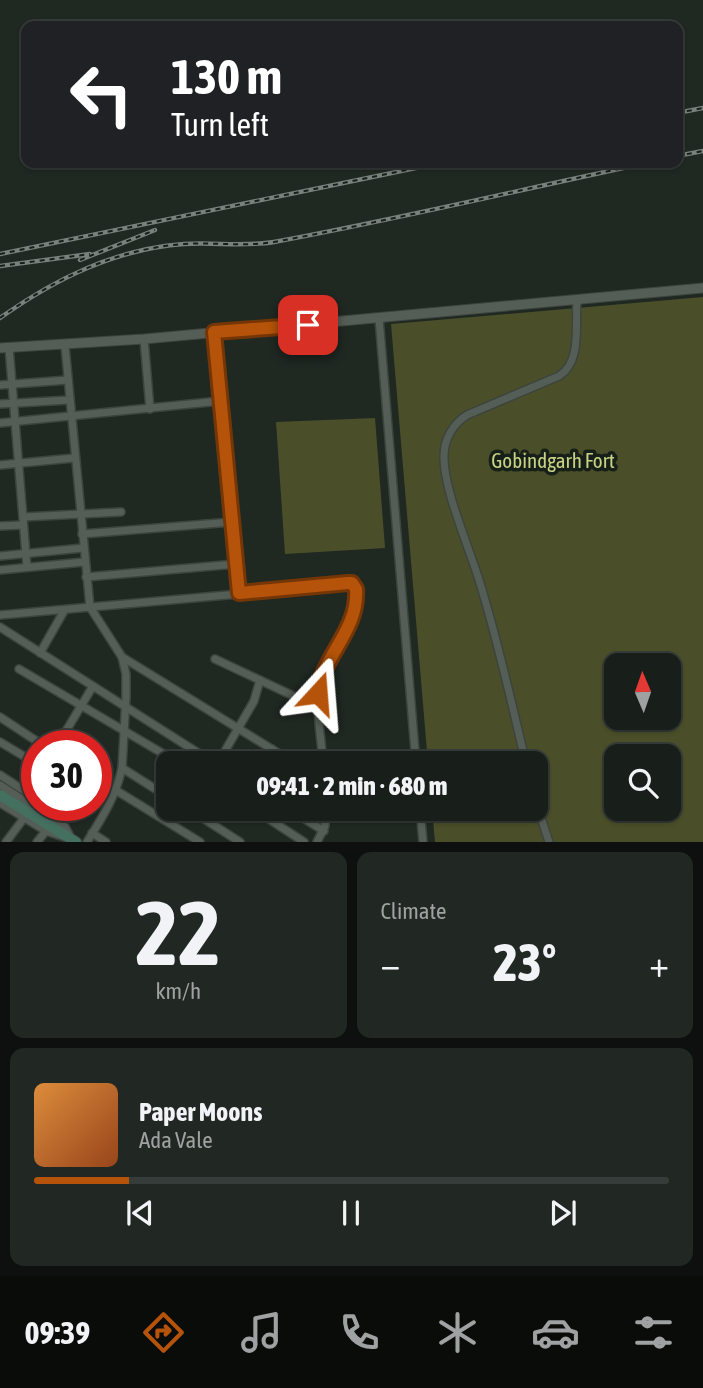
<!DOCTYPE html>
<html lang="en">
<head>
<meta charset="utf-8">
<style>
	body { margin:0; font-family:"Asap Condensed",sans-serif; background:#212723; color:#f1f3f6; height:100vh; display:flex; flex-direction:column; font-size:26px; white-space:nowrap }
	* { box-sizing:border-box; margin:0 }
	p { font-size:23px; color:#9fa2a2 }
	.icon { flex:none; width:38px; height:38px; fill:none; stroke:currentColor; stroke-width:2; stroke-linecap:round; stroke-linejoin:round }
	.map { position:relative; height:842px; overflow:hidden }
	.details { display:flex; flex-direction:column; gap:10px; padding:10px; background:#0d100e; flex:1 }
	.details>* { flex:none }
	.banner { position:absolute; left:21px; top:21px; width:662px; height:147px; border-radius:14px; box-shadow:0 2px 5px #0004,0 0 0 2px #363c39; background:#202124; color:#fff; overflow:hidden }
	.needle { width:46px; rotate:358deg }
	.fabs { position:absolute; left:604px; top:653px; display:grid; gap:14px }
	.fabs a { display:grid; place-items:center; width:77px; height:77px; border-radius:14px; background:#181e1a; box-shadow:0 2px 5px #0004,0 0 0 2px #363c39; font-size:35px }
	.speed { position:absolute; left:21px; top:730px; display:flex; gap:14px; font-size:35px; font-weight:700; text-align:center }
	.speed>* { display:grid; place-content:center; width:91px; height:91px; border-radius:50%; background:#181e1a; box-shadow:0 2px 5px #0004,0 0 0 2px #363c39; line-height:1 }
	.speed .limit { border:10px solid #d22; background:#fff; color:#111 }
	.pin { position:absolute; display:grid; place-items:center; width:60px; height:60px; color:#fff; margin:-30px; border-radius:14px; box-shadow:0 4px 10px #0006 }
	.me { position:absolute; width:77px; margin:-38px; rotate:19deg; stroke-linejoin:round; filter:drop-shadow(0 0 5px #0008) }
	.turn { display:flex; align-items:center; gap:24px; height:147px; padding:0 35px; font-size:32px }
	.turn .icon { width:91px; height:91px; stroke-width:2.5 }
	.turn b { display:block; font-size:49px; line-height:60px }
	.big { font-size:52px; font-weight:800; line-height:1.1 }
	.details .widget { flex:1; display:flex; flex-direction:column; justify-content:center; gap:10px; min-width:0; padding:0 24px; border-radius:14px; background:#212723 }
	.details .dial { align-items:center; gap:0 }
	.dial b { font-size:91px; line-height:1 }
	.song { display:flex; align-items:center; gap:21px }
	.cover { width:84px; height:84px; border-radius:10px; background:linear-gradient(135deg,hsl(30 70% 55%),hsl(20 70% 35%)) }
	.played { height:7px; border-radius:4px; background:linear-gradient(90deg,#b45309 15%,#363c39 15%) }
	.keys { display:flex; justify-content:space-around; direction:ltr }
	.heat { display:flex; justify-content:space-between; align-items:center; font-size:38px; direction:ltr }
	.details .tiles { flex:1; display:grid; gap:10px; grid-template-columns:1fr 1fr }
	.widget:last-child { grid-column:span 2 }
	.trip { position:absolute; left:156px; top:751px; width:392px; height:70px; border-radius:14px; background:#181e1a; box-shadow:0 2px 5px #0004,0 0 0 2px #363c39; font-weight:800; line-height:70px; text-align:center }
	.menu { display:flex; height:112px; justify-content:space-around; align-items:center; background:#0a0c0a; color:#9fa2a2 }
	.menu .icon { width:49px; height:49px }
	.menu .active { color:#b45309 }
	.menu b { font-size:32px; color:#f1f3f6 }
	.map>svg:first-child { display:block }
</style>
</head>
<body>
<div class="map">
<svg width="703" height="842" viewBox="0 0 703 842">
	<rect width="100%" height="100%" fill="#202822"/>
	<g fill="#4a4f29" fill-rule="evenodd">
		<path d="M703,297V842H435L432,809L536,808V763H428L391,324ZM616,665H668V718H616ZM616,756H668V808H616Z"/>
		<polygon points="375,418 385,548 285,554 276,422"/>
	</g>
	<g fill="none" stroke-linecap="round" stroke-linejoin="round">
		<g stroke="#3d443e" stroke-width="10">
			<g id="minor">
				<polyline points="379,318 416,763"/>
				<polyline points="214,333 239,593"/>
				<polyline points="144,339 150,409"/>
				<path d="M65,346L90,607L122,657L126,674V698L122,768C116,796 102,818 87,842"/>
				<polyline points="9,347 27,567"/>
				<polyline points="0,385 68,380"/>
				<polyline points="0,404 69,400"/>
				<polyline points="0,423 220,401"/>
				<polyline points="0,465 74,458"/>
				<polyline points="23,517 121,512"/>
				<polyline points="0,526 23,525"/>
				<polyline points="82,534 232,522"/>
				<polyline points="0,556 83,548"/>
				<polyline points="0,570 84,562"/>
				<polyline points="86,577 236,564"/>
				<path d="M0,615L352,584L356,589L355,615L323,670C313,699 321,733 323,763"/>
				<polyline points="0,627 214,763"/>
				<polyline points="40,653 64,611"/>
				<polyline points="122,657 291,761"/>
				<polyline points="215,659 319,708"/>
				<polyline points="19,669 179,763"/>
				<polyline points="0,717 44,746"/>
				<polyline points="0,742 37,764"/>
				<polyline points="57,746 93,686"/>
				<polyline points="218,763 254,701 260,680"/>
				<polyline points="262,763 272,749"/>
				<path d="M526,763C511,702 498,640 479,580C469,547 443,488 444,456C444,439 453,424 467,415L559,376C582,362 575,325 577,301"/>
				<polyline points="122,768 168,797"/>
				<polyline points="0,775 37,799"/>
				<polyline points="96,778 200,842"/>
				<polyline points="0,785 65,827 71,838"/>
				<polyline points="536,802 549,842"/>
				<polyline points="0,803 46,831 67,838"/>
				<polyline points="46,805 52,805"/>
				<polyline points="187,808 240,842"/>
				<polyline points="252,808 304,842"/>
				<polyline points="287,808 324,831"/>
				<polyline points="420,808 423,842"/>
				<polyline points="92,833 106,842"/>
				<polyline points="6,842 24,818"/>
				<polyline points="37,842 46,831"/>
				<polyline points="317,842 325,826 326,808"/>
			</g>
		</g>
		<g stroke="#3d443e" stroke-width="11">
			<polyline id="tertiary" points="0,348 144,339 703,288"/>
		</g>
		<g stroke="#3d443e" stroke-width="12">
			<polyline id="secondary" points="0,795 76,842"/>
		</g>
		<use href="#minor" stroke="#555e56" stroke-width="7"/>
		<use href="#tertiary" stroke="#555e56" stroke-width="9"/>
		<use href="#secondary" stroke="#447060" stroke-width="10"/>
		<g stroke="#7a817c" stroke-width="4.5">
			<g id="rail">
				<polyline points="677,113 703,108"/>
				<polyline points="677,156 703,151"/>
				<polyline points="0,254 440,163"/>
				<polyline points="80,260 155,230"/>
				<polyline points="0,266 90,254"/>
				<path d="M0,318C55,279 115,249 184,244C214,242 244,247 274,242C399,219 523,189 647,163"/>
			</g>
		</g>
		<use href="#rail" stroke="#171f19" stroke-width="2" stroke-dasharray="5" stroke-linecap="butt"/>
	</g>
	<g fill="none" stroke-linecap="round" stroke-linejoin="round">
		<g stroke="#753606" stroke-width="18">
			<path id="route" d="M308,325L214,332L239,593L348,583H352L356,589C359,630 323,655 318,693"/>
		</g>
		<use href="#route" stroke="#b45309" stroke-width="12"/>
	</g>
	<g text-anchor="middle" stroke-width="7" stroke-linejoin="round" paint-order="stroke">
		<g font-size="21" fill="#c9d384" stroke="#171f19">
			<text x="553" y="468">Gobindgarh Fort</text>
		</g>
	</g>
</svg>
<div class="fabs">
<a><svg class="needle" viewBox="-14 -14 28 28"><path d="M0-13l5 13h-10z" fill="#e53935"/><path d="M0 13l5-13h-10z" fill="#9fa2a2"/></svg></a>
<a><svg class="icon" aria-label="search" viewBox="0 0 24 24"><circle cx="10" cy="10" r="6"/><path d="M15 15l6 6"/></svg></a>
</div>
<div class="speed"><div class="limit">30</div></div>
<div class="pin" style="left:308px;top:325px;background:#d93025"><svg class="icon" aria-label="arrive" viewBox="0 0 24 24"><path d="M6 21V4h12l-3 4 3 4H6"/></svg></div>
<svg class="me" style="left:318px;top:693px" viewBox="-20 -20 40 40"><path d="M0-17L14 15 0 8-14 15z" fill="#b45309" stroke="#fff" stroke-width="4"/></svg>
<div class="trip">09:41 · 2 min · 680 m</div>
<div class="banner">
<div class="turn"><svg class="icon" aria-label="left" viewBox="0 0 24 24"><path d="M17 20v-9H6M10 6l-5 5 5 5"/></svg><div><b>130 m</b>Turn left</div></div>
</div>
</div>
<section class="details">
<div class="tiles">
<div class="widget dial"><b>22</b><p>km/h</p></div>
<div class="widget"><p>Climate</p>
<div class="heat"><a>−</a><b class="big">23°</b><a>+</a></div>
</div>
<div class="widget">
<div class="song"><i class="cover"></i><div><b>Paper Moons</b><p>Ada Vale</p></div></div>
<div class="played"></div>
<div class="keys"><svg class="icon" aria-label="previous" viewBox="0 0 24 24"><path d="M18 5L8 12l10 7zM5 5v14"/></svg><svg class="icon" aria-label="pause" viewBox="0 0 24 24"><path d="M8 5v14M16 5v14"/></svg><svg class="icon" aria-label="next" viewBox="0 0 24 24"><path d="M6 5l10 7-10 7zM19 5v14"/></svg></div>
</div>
</div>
</section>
<nav class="menu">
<b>09:39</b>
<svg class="icon active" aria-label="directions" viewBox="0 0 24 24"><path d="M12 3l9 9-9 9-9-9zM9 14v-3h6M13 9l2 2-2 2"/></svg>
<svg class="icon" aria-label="music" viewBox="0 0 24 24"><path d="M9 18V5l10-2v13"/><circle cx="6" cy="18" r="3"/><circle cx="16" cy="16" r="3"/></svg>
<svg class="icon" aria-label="phone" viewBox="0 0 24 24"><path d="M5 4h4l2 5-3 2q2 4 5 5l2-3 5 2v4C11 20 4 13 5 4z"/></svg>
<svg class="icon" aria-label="climate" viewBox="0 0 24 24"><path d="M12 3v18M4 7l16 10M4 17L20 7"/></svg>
<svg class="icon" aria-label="car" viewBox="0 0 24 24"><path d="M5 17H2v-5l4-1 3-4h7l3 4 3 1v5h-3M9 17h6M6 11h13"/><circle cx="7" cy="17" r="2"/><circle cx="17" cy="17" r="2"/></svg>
<svg class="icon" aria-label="filters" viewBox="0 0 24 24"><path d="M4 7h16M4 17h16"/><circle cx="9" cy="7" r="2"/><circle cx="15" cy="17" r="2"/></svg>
</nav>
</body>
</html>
